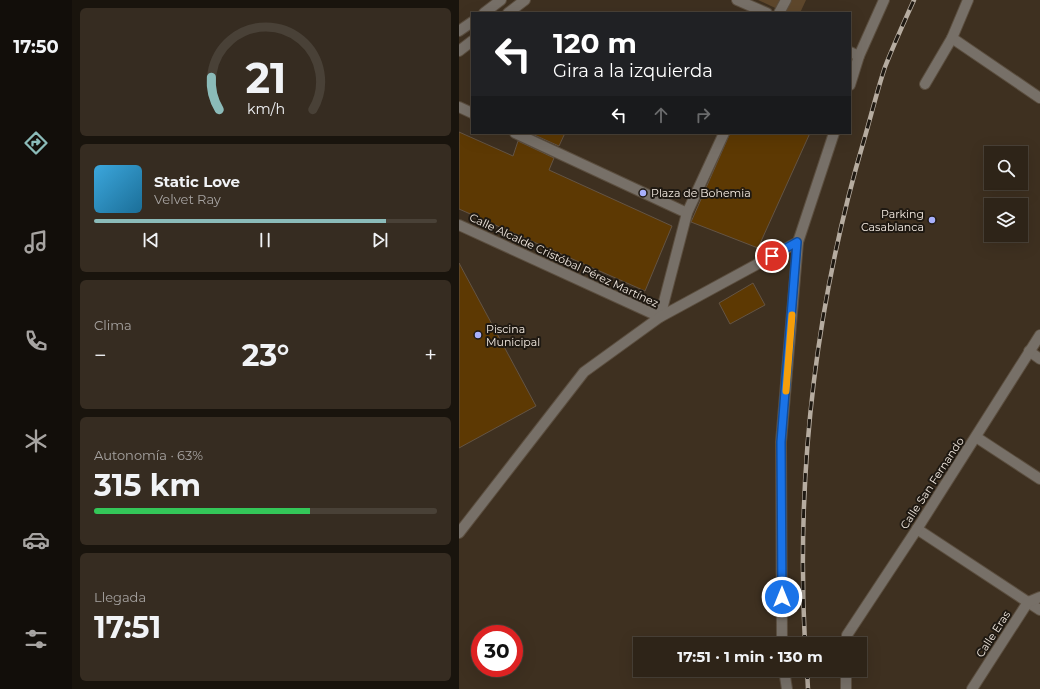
<!DOCTYPE html>
<html lang="es">
<head>
<meta charset="utf-8">
<style>
	body { margin:0; font-family:Montserrat,sans-serif; background:#362c21; color:#f1f3f6; height:100vh; display:flex; flex-direction:column; font-size:15px; white-space:nowrap }
	* { box-sizing:border-box; margin:0 }
	p { font-size:13px; color:#a7a4a2 }
	.icon { flex:none; width:22px; height:22px; fill:none; stroke:currentColor; stroke-width:2; stroke-linecap:round; stroke-linejoin:round }
	.map { position:relative; flex:1; overflow:hidden }
	.details { display:flex; flex-direction:column; gap:8px; padding:8px; background:#19140d; width:387px }
	.details>* { flex:none }
	.top-card { position:absolute; left:12px; top:12px; width:380px; height:122px; border-radius:0px; box-shadow:0 4px 16px #0002,0 0 0 1px #494137; background:#202124; color:#fff; overflow:hidden }
	.fabs { position:absolute; left:525px; top:146px; display:grid; gap:8px }
	.fabs a { display:grid; place-items:center; width:44px; height:44px; border-radius:0px; background:#2e2418; box-shadow:0 4px 16px #0002,0 0 0 1px #494137; font-size:20px }
	.speed { position:absolute; left:12px; top:625px; display:flex; gap:8px; font-size:20px; font-weight:700; text-align:center }
	.speed>* { display:grid; place-content:center; width:52px; height:52px; border-radius:50%; background:#2e2418; box-shadow:0 4px 16px #0002,0 0 0 1px #494137; line-height:1 }
	.speed .limit { border:6px solid #d22; background:#fff; color:#111 }
	.pin { position:absolute; display:grid; place-items:center; width:34px; height:34px; color:#fff; margin:-17px; border:2px solid #fff; border-radius:50%; box-shadow:0 1px 4px #0007 }
	.me { position:absolute; width:44px; margin:-22px; rotate:0deg; stroke-linejoin:round; filter:drop-shadow(0 0 3px #0008) }
	.turn { display:flex; align-items:center; gap:14px; height:84px; padding:0 16px; font-size:18px }
	.turn .icon { width:52px; height:52px; stroke-width:2.5 }
	.turn b { display:block; font-size:28px; line-height:34px }
	.lanes { display:flex; align-items:center; height:38px; padding:0 16px; background:#0003; justify-content:center; gap:20px; direction:ltr }
	.lanes .off { opacity:.35 }
	.big { font-size:30px; font-weight:700; line-height:1.1 }
	.details .card { flex:1; display:flex; flex-direction:column; justify-content:center; gap:6px; min-width:0; padding:0 14px; border-radius:6px; background:#362c21 }
	.details .dial { align-items:center; gap:0 }
	.dial svg { height:104px; overflow:visible; fill:none; stroke:#494137; stroke-width:7; stroke-linecap:round; text-anchor:middle }
	.dial text { fill:#f1f3f6; stroke:none }
	.song { display:flex; align-items:center; gap:12px }
	.cover { width:48px; height:48px; border-radius:6px; background:linear-gradient(135deg,hsl(200 70% 55%),hsl(200 70% 35%)) }
	.played { height:4px; border-radius:2px; background:linear-gradient(90deg,#8bbbb9 85%,#494137 85%) }
	.keys { display:flex; justify-content:space-around; direction:ltr }
	.heat { display:flex; justify-content:space-between; align-items:center; font-size:22px; direction:ltr }
	.charge { height:6px; border-radius:3px; background:linear-gradient(90deg,#34c759 63%,#494137 0) }
	.trip { position:absolute; left:174px; top:637px; width:234px; height:40px; border-radius:0px; background:#2e2418; box-shadow:0 4px 16px #0002,0 0 0 1px #494137; font-weight:700; line-height:40px; text-align:center }
	main { display:flex; flex:1; min-height:0 }
	.tab-bar { display:flex; flex-direction:column; width:72px; justify-content:space-around; align-items:center; background:#120e0a; color:#a7a4a2 }
	.tab-bar .icon { width:28px; height:28px }
	.tab-bar .current { color:#8bbbb9 }
	.tab-bar b { font-size:18px; color:#f1f3f6 }
	.map>svg:first-child { display:block }
</style>
</head>
<body>
<main>
<nav class="tab-bar">
<b>17:50</b>
<svg class="icon current" aria-label="directions" viewBox="0 0 24 24"><path d="M12 3l9 9-9 9-9-9zM9 14v-3h6M13 9l2 2-2 2"/></svg>
<svg class="icon" aria-label="music" viewBox="0 0 24 24"><path d="M9 18V5l10-2v13"/><circle cx="6" cy="18" r="3"/><circle cx="16" cy="16" r="3"/></svg>
<svg class="icon" aria-label="phone" viewBox="0 0 24 24"><path d="M5 4h4l2 5-3 2q2 4 5 5l2-3 5 2v4C11 20 4 13 5 4z"/></svg>
<svg class="icon" aria-label="climate" viewBox="0 0 24 24"><path d="M12 3v18M4 7l16 10M4 17L20 7"/></svg>
<svg class="icon" aria-label="car" viewBox="0 0 24 24"><path d="M5 17H2v-5l4-1 3-4h7l3 4 3 1v5h-3M9 17h6M6 11h13"/><circle cx="7" cy="17" r="2"/><circle cx="17" cy="17" r="2"/></svg>
<svg class="icon" aria-label="filters" viewBox="0 0 24 24"><path d="M4 7h16M4 17h16"/><circle cx="9" cy="7" r="2"/><circle cx="15" cy="17" r="2"/></svg>
</nav>
<section class="details">
<div class="card dial"><svg viewBox="0 0 100 80">
<path d="M14 69A42 42 0 1 1 86 69"/>
<path d="M14 69A42 42 0 0 1 8 44" stroke="#8bbbb9"/>
<text x="50" y="56" font-size="32" font-weight="700">21</text>
<text x="50" y="72" font-size="11">km/h</text>
</svg></div>
<div class="card">
<div class="song"><i class="cover"></i><div><b>Static Love</b><p>Velvet Ray</p></div></div>
<div class="played"></div>
<div class="keys"><svg class="icon" aria-label="previous" viewBox="0 0 24 24"><path d="M18 5L8 12l10 7zM5 5v14"/></svg><svg class="icon" aria-label="pause" viewBox="0 0 24 24"><path d="M8 5v14M16 5v14"/></svg><svg class="icon" aria-label="next" viewBox="0 0 24 24"><path d="M6 5l10 7-10 7zM19 5v14"/></svg></div>
</div>
<div class="card"><p>Clima</p>
<div class="heat"><a>−</a><b class="big">23°</b><a>+</a></div>
</div>
<div class="card"><p>Autonomía · 63%</p><b class="big">315 km</b><div class="charge"></div></div>
<div class="card"><p>Llegada</p><b class="big">17:51</b></div>
</section>
<div class="map">
<svg width="581" height="689" viewBox="0 0 581 689">
	<rect width="100%" height="100%" fill="#3e3020"/>
	<polygon fill="#5e472c" points="299,0 347,0 341,13 327,13"/>
	<g fill="#5d3903" stroke="#645444">
		<polygon points="0,132 54,156 59,141 95,158 90,170 213,226 186,291 0,209"/>
		<polygon points="71,133 106,133 100,146"/>
		<polygon points="271,133 351,133 299,248 232,222"/>
		<polygon points="0,263 77,406 0,448"/>
		<polygon points="294,283 306,305 271,324 260,303"/>
	</g>
	<g fill="none" stroke-linecap="round" stroke-linejoin="round">
		<g stroke="#5b4e3f" stroke-width="12">
			<g id="minor">
				<polyline points="278,0 308,13"/>
				<polyline points="25,13 42,0"/>
				<polyline points="49,13 66,0"/>
				<polyline points="320,13 327,0"/>
				<polyline points="0,31 13,22"/>
				<polyline points="493,38 581,98"/>
				<polyline points="0,51 13,41"/>
				<polyline points="391,52 400,56"/>
				<polyline points="466,84 493,38 509,0"/>
				<polyline points="391,85 400,56 425,0"/>
				<polyline points="0,107 13,113"/>
				<polyline points="56,133 228,213"/>
				<polyline points="0,225 201,317 228,213 265,133"/>
				<polyline points="570,351 581,359"/>
				<polyline points="517,437 581,479"/>
				<polyline points="458,529 581,610"/>
				<polyline points="0,533 125,372 201,317 339,242"/>
				<polyline points="323,644 322,442 339,242 375,133"/>
				<polyline points="388,644 388,635 458,529 581,335"/>
				<polyline points="325,670 328,689"/>
				<polyline points="387,689 387,670"/>
				<polyline points="513,689 569,602 581,597"/>
			</g>
		</g>
		<use href="#minor" stroke="#777068" stroke-width="10"/>
		<g stroke="#b6aca0" stroke-width="4.5">
			<g id="rail">
				<path d="M346,644C337,472 356,306 405,140C412,116 418,91 426,67C435,44 445,22 455,0"/>
				<polyline points="348,670 349,689"/>
			</g>
		</g>
		<use href="#rail" stroke="#1f1912" stroke-width="3" stroke-dasharray="9" stroke-linecap="butt"/>
	</g>
	<g fill="none" stroke-linecap="round" stroke-linejoin="round">
		<g stroke="#114b97" stroke-width="10">
			<polyline id="route" points="313,256 338,242 322,442 323,597"/>
		</g>
		<use href="#route" stroke="#1a73e8" stroke-width="7"/>
		<polyline stroke="#f59e0b" stroke-width="7" points="327,391 333,315"/>
	</g>
	<g fill="#a8b0fc" stroke="#1f1912" stroke-width="1.5">
		<circle cx="184" cy="193" r="4"/>
		<circle cx="473" cy="220" r="4"/>
		<circle cx="19" cy="335" r="4"/>
	</g>
	<g text-anchor="middle" stroke-width="4" stroke-linejoin="round" paint-order="stroke">
		<g font-size="11" fill="#f5ece3" stroke="#1f1912" text-anchor="start">
			<text x="192" y="197">Plaza de Bohemia</text>
			<text x="465" y="218" text-anchor="end">Parking<tspan x="465" dy="13">Casablanca</tspan></text>
			<text x="27" y="333">Piscina<tspan x="27" dy="13">Municipal</tspan></text>
		</g>
		<g font-size="11" fill="#f5ece3" stroke="#1f1912">
			<text transform="translate(105 260) rotate(25)" y="4">Calle Alcalde Cristóbal Pérez Martínez</text>
			<text transform="translate(473 483) rotate(-57)" y="4">Calle San Fernando</text>
			<text transform="translate(534 634) rotate(-57)" y="4">Calle Eras</text>
		</g>
	</g>
</svg>
<div class="fabs">
<a><svg class="icon" aria-label="search" viewBox="0 0 24 24"><circle cx="10" cy="10" r="6"/><path d="M15 15l6 6"/></svg></a>
<a><svg class="icon" aria-label="layers" viewBox="0 0 24 24"><path d="M12 4l9 5-9 5-9-5zM3 14l9 5 9-5"/></svg></a>
</div>
<div class="speed"><div class="limit">30</div></div>
<div class="pin" style="left:313px;top:256px;background:#d93025"><svg class="icon" aria-label="arrive" viewBox="0 0 24 24"><path d="M6 21V4h12l-3 4 3 4H6"/></svg></div>
<svg class="me" style="left:323px;top:597px" viewBox="-20 -20 40 40"><circle r="17" fill="#1a73e8" stroke="#fff" stroke-width="3"/><path d="M0-11L8 9 0 5-8 9z" fill="#fff"/></svg>
<div class="trip">17:51 · 1 min · 130 m</div>
<div class="top-card">
<div class="turn"><svg class="icon" aria-label="left" viewBox="0 0 24 24"><path d="M17 20v-9H6M10 6l-5 5 5 5"/></svg><div><b>120 m</b>Gira a la izquierda</div></div>
<div class="lanes"><svg class="icon" aria-label="left" viewBox="0 0 24 24"><path d="M17 20v-9H6M10 6l-5 5 5 5"/></svg><svg class="icon off" aria-label="ahead" viewBox="0 0 24 24"><path d="M12 20V5M6 11l6-6 6 6"/></svg><svg class="icon off" aria-label="right" viewBox="0 0 24 24"><path d="M7 20v-9h11M14 6l5 5-5 5"/></svg></div>
</div>
</div>
</main>
</body>
</html>
